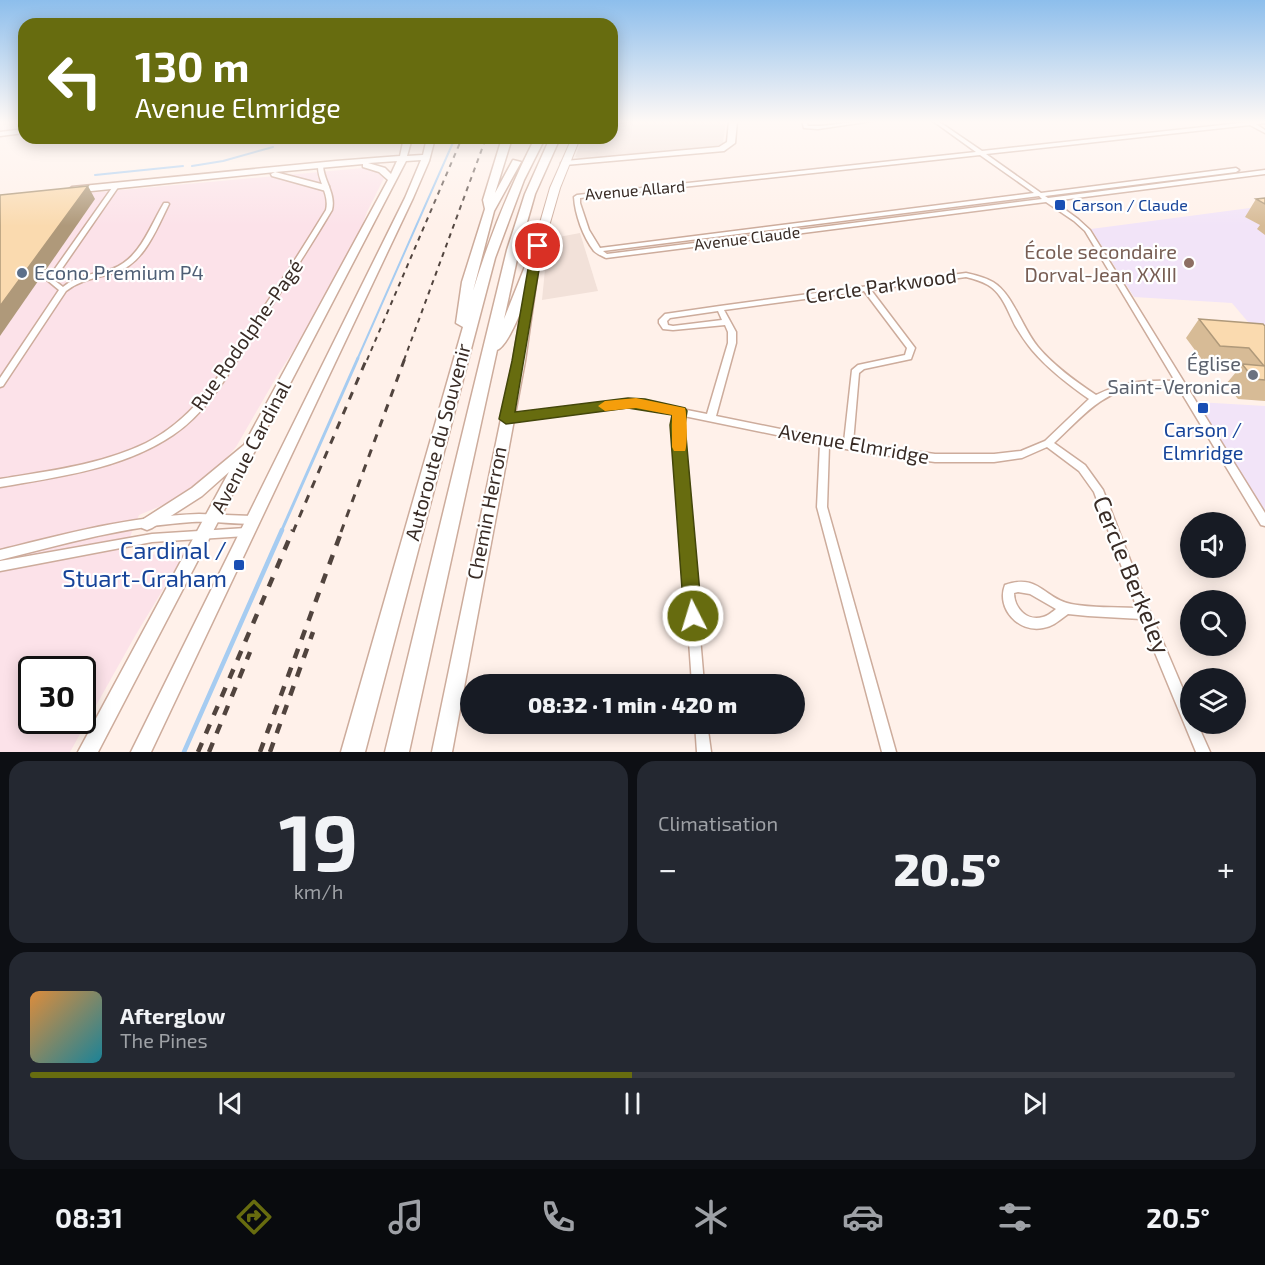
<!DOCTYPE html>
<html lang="fr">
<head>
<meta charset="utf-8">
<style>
	body { margin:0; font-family:"Exo 2",sans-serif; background:#242831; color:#f1f3f6; height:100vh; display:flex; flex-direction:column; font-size:22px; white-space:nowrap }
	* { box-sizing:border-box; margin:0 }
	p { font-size:20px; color:#9ea1a6 }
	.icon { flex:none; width:33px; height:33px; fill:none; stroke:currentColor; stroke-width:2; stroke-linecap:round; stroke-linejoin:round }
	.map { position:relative; height:752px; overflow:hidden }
	.side { display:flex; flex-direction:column; gap:9px; padding:9px; background:#0d0f14; flex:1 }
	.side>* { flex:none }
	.guide { position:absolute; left:18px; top:18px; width:600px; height:126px; border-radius:18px; box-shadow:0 3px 15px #0003; background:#676c0f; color:#fff; overflow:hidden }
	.tools { position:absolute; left:1180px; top:512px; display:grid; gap:12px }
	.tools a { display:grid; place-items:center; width:66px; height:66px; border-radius:50%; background:#171b24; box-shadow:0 3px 15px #0003; font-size:30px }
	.speed { position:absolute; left:18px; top:656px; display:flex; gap:12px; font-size:30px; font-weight:700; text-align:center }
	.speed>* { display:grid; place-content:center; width:78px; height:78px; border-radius:50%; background:#171b24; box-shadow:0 3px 15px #0003; line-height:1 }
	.speed .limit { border:3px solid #111; border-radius:9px; background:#fff; color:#111 }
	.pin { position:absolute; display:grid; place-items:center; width:51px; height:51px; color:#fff; margin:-26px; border:3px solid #fff; border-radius:50%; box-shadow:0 2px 6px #0007 }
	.me { position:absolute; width:66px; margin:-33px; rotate:355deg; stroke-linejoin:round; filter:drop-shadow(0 0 4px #0008) }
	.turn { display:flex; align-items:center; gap:21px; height:126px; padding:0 18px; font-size:27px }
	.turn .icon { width:78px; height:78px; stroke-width:2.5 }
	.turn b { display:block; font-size:42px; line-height:51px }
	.big { font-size:45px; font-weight:800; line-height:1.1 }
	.side .card { flex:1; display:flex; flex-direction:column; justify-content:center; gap:9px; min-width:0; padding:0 21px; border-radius:18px; background:#242831 }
	.side .dial { align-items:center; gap:0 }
	.dial b { font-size:78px; line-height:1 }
	.song { display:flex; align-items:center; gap:18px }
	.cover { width:72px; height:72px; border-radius:9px; background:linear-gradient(135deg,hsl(30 70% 55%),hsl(190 70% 35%)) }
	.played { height:6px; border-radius:3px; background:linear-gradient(90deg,#676c0f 50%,#363941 50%) }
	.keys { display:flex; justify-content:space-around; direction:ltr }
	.heat { display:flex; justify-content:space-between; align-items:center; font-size:33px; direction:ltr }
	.side .tiles { flex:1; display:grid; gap:9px; grid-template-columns:1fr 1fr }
	.card:last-child { grid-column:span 2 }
	.trip { position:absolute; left:460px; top:674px; width:345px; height:60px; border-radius:30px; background:#171b24; box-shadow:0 3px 15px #0003; font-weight:800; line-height:60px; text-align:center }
	.dock { display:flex; height:96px; justify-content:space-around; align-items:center; background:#090b0e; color:#9ea1a6 }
	.dock .icon { width:42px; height:42px }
	.dock .selected { color:#676c0f }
	.dock b { font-size:27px; color:#f1f3f6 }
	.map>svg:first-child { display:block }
</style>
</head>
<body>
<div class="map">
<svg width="1265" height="752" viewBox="0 0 1265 752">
	<rect width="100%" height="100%" fill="#fff1ea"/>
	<g fill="#f2e1d9">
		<polygon points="643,121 726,121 723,143 718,146 582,159 575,157 583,138 612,138 612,124"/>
		<polygon points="580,233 598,291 542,300 548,239"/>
	</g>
	<path fill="#fce2e9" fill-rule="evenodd" d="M363,168L375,169L383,175L384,178L367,212L357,240L308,328L277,376L236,447L224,461L192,489L175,500L139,515L122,556L185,553L135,636L70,752H0V201ZM32,669H82V720H32Z"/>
	<g fill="#f2e4f8">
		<polygon points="1265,206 1265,342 1232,303 1134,297 1091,229"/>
		<polygon points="1197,402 1265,406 1265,513"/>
	</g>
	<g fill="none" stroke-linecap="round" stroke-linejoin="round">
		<g stroke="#a6ccf1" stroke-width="2">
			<polyline points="295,140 302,138"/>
			<polyline points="192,166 223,161 273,147"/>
			<polyline points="95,175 183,166"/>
			<polyline points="357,360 455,138"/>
		</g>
		<polyline stroke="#a6ccf1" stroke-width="3" points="281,532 358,358"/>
		<polyline stroke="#a6ccf1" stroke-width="4.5" points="184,752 282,530"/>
		<g stroke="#cdac9c" stroke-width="3">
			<g id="street">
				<path d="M802,121H806L808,126C829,127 851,121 872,121L818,129L804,128Z"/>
				<path d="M933,121H938L982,151L1250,122L1265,121V123L1256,124L1265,130V133L1250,125L986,154L1041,193L1236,168L1239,170L1236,172L1045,196L1048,198L1265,170V174L1053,201L1078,219L1090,230L1265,513V526L1261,525L1178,387C1167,386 1156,385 1145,386C1103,389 1083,416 1054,443L1085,465L1103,490L1151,614L1191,708V723H1197L1210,752H1196L1141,619L1088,616L1068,614C1060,620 1052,627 1043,628C1018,633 996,608 1005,585C1039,573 1044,599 1071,604C1092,608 1115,607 1137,608L1094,492L1079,471L1047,447L1022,458L994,462H935L868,453L829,446L827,507L896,752H882L817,507L820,444L684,416L682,425L704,684H692L674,425L675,414L636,406L506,422L503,421L502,419L503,417L506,416L636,400L707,414L728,343V332L725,325L673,330L663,329L659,323V320L665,314L720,306L966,273C975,275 984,277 993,282C1013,294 1022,328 1038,347C1054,366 1075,381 1096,395C1125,381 1143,380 1175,381L1085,231L1074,221L1046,202L606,258C602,256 597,254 594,251C583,237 575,214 574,197L577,195L976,152ZM980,155L1034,193L600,248L589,230L580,203V198ZM1039,196L1042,199L607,254L603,251ZM966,277C974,279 981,281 988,285C1003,294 1008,312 1016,327C1021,335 1026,343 1032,350C1049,370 1069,385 1089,399L1045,441L1021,451L994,454H935L853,443L859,373L864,369L911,359L915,348L871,290ZM864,291L907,348L905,355L858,365L852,370L844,442L716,416L736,343V332L724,310ZM718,311L722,320L673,326L668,325L667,321L670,318ZM1018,592L1030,594L1056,609C1052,612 1048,616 1043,617C1027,622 1014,608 1014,593Z"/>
				<path d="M318,165L323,166C324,181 336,194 332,210C309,249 284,287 259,325C234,364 212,409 173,435C123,469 58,477 0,487V479C49,471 100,465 146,443C198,417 224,368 254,322C279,285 303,248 326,210C330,194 317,181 318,165Z"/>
				<path d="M114,185L119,186L54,280L63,287C77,275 95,274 112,269C140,259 150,226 164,203H168L169,204C156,230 144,264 114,273C96,278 80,280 66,291L3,386L0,387V378L59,290L47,280Z"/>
				<path d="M199,514L252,516L256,517L257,520L256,523L252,524C232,524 212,521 192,522C127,526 63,544 0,560V550C65,534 132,516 199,514Z"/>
				<polygon points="246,528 250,529 251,532 250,535 246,536 152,542 0,571 0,561 152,534"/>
				<polygon points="695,723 707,723 711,752 697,752"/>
			</g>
		</g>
		<g stroke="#cdac9c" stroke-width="3">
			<g id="secondary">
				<polygon points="612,121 629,121 612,124"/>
				<polygon points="729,121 737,121 735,143 724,151 565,165 561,163 565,161 719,147 727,142"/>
				<polygon points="24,129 24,133 0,136 0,132"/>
				<path d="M404,138H412L407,156L423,155L427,138H435L429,161L413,198L151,752H131L405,198L421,160L406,161L98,752H78L229,472L202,496L152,528L147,530L142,528L140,524L142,520L192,488L244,445L388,180L379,172L363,167V164L275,172L329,186V190L326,191L272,176L271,174L275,172L72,193L68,190L72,187L336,161L400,156ZM397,161L391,174L385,168L368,163Z"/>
				<polygon points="533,267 538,270 525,361 452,752 432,752 513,361 528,270"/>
			</g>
		</g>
		<g stroke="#cdac9c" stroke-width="2">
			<polygon id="primary" points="572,138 580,138 560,188 541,254 540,256 532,256 531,254 550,188"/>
		</g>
		<g stroke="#cdac9c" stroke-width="3">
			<g id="highway">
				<path d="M502,138H512L495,193L513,160L521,162L494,211L473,291C489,238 510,187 535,138H545L524,180L495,258L365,752H341L463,327L456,323L462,282L485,209L483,200Z"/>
				<path d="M550,138H560L535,194L519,250L504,319L530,254L536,250L542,254C536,272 512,345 497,350L409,752H385L507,250L525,194Z"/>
			</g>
		</g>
		<use href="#street" fill="#fff" fill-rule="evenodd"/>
		<use href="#secondary" fill="#fff" fill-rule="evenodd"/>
		<use href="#primary" fill="#fff" fill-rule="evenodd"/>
		<use href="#highway" fill="#fff" fill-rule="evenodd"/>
		<g stroke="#51443e" stroke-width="2" stroke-dasharray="5 5" stroke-linecap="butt">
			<polyline points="367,360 462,138"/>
			<polyline points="404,360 486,138"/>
		</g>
		<g stroke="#51443e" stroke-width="3" stroke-dasharray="8 8" stroke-linecap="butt">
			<polyline points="293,532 367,358"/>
			<polyline points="341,532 405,358"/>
		</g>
		<g stroke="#51443e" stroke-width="4.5" stroke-dasharray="10 10" stroke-linecap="butt">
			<polyline points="198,752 293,530"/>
			<polyline points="209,752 250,652"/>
			<polyline points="260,752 342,530"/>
			<polyline points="270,752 313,632"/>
		</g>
	</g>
	<g fill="#d7bb96">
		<polygon points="1265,198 1265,235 1257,229 1260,225 1245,217 1256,199"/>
		<polygon points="1199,319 1265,326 1265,401 1238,399 1226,384 1237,371 1234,367 1206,365 1186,338"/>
	</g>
	<polygon fill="#af997a" points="88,186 95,199 0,336 0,306"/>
	<g fill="#fadaaf" stroke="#af997a" stroke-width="1.5">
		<polygon points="88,186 0,306 0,195"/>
		<polygon points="1265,198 1265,204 1256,199"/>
		<polygon points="1199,319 1263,324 1265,326 1265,380 1254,379 1242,364 1264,366 1249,348 1220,346"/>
	</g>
	<linearGradient id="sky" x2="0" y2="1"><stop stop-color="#8dbeec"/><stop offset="0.54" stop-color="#fff9f6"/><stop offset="1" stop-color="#fff9f6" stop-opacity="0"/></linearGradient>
	<rect width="1265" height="226" fill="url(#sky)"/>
	<polygon fill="#676c0f" stroke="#43460a" stroke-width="1.5" points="538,243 543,246 515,412 628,398 645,399 685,408 687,411 685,425 702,616 700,622 693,625 686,622 684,616 670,425 672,415 628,408 506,424 499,419 512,361 532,246"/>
	<path fill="#f59e0b" d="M636,398L685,408C687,414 688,445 685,451H674L672,447V415L636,408L605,411L598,406L605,401Z"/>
	<g fill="#1a4fb4" stroke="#fff" stroke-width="2">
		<rect x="1054" y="199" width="12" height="12" rx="3"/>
		<rect x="1197" y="402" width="12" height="12" rx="3"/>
		<rect x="233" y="559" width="12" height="12" rx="3"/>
	</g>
	<circle fill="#8d6e63" stroke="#fff" stroke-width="2" cx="1189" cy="263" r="6"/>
	<circle fill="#5c6f8a" stroke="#fff" stroke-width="2" cx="22" cy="273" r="6"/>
	<circle fill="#6b7280" stroke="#fff" stroke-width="2" cx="1253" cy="375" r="6"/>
	<g text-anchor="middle" stroke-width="4.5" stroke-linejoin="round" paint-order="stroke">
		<g font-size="16" fill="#392c26" stroke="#fff">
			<text transform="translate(635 190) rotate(-5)" y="6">Avenue Allard</text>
			<text transform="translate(747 238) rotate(-7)" y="6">Avenue Claude</text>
		</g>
		<g font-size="16" fill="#164399" stroke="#fff" text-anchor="start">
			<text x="1072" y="211">Carson / Claude</text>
		</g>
		<g font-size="20" fill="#785e54" stroke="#fff" text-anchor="end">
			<text x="1177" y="259">École secondaire<tspan x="1177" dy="23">Dorval-Jean XXIII</tspan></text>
		</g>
		<g font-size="20" fill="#4e5e75" stroke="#fff" text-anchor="start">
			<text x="34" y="280">Econo Premium P4</text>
		</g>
		<g font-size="20" fill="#392c26" stroke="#fff">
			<text transform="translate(881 286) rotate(-8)" y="7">Cercle Parkwood</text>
			<text transform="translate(247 335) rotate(-55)" y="7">Rue Rodolphe-Pagé</text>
			<text transform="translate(438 442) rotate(-75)" y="7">Autoroute du Souvenir</text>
			<text transform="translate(854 444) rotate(10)" y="7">Avenue Elmridge</text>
			<text transform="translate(251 447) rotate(-62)" y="7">Avenue Cardinal</text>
			<text transform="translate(487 513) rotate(-79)" y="7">Chemin Herron</text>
		</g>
		<g font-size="20" fill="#5b616d" stroke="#fff" text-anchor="end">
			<text x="1241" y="371">Église<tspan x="1241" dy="23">Saint-Veronica</tspan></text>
		</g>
		<g font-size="20" fill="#164399" stroke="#fff">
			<text x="1203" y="437">Carson /<tspan x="1203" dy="23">Elmridge</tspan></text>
		</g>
		<g font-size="24" fill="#164399" stroke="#fff" text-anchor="end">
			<text x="227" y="559">Cardinal /<tspan x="227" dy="28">Stuart-Graham</tspan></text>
		</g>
		<g font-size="24" fill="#392c26" stroke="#fff">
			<text transform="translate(1131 575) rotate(68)" y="8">Cercle Berkeley</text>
		</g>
	</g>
</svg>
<div class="tools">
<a><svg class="icon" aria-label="sound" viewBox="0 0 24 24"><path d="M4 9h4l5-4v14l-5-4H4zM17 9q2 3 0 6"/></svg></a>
<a><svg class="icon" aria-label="search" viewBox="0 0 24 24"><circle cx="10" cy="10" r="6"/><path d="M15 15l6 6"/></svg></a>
<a><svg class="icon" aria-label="layers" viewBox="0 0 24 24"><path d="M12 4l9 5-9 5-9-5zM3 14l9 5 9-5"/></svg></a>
</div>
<div class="speed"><div class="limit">30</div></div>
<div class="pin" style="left:538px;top:246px;background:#d93025"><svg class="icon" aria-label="arrive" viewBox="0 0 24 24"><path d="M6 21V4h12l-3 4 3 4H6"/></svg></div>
<svg class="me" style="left:693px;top:616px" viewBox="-20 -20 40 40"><circle r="17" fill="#676c0f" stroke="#fff" stroke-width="3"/><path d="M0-11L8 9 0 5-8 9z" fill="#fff"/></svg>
<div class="trip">08:32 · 1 min · 420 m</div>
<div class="guide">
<div class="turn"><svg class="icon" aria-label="left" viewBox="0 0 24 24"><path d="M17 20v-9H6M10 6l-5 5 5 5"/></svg><div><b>130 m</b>Avenue Elmridge</div></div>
</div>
</div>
<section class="side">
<div class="tiles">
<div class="card dial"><b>19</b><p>km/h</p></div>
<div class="card"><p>Climatisation</p>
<div class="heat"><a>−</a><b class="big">20.5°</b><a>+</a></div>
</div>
<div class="card">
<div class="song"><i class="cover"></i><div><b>Afterglow</b><p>The Pines</p></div></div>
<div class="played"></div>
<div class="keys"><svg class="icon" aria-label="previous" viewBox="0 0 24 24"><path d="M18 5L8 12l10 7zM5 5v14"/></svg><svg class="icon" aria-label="pause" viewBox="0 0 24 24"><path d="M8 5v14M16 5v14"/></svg><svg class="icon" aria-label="next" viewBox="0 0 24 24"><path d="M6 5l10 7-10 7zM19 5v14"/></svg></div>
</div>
</div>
</section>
<nav class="dock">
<b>08:31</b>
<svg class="icon selected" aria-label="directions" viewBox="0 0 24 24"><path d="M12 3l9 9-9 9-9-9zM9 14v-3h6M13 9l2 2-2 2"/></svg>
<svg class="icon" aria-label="music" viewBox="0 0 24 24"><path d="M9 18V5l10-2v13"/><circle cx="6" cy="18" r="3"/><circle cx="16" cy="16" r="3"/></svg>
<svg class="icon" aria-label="phone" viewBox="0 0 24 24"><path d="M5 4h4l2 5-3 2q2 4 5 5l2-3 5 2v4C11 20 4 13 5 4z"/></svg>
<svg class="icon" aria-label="climate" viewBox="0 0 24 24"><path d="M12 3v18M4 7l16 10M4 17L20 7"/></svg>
<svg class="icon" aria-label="car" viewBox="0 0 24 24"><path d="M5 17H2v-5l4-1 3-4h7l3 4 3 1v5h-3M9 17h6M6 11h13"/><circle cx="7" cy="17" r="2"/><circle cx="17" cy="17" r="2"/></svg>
<svg class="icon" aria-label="filters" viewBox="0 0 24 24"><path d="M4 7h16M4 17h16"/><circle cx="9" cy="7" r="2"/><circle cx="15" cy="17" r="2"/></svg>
<b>20.5°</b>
</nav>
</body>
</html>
